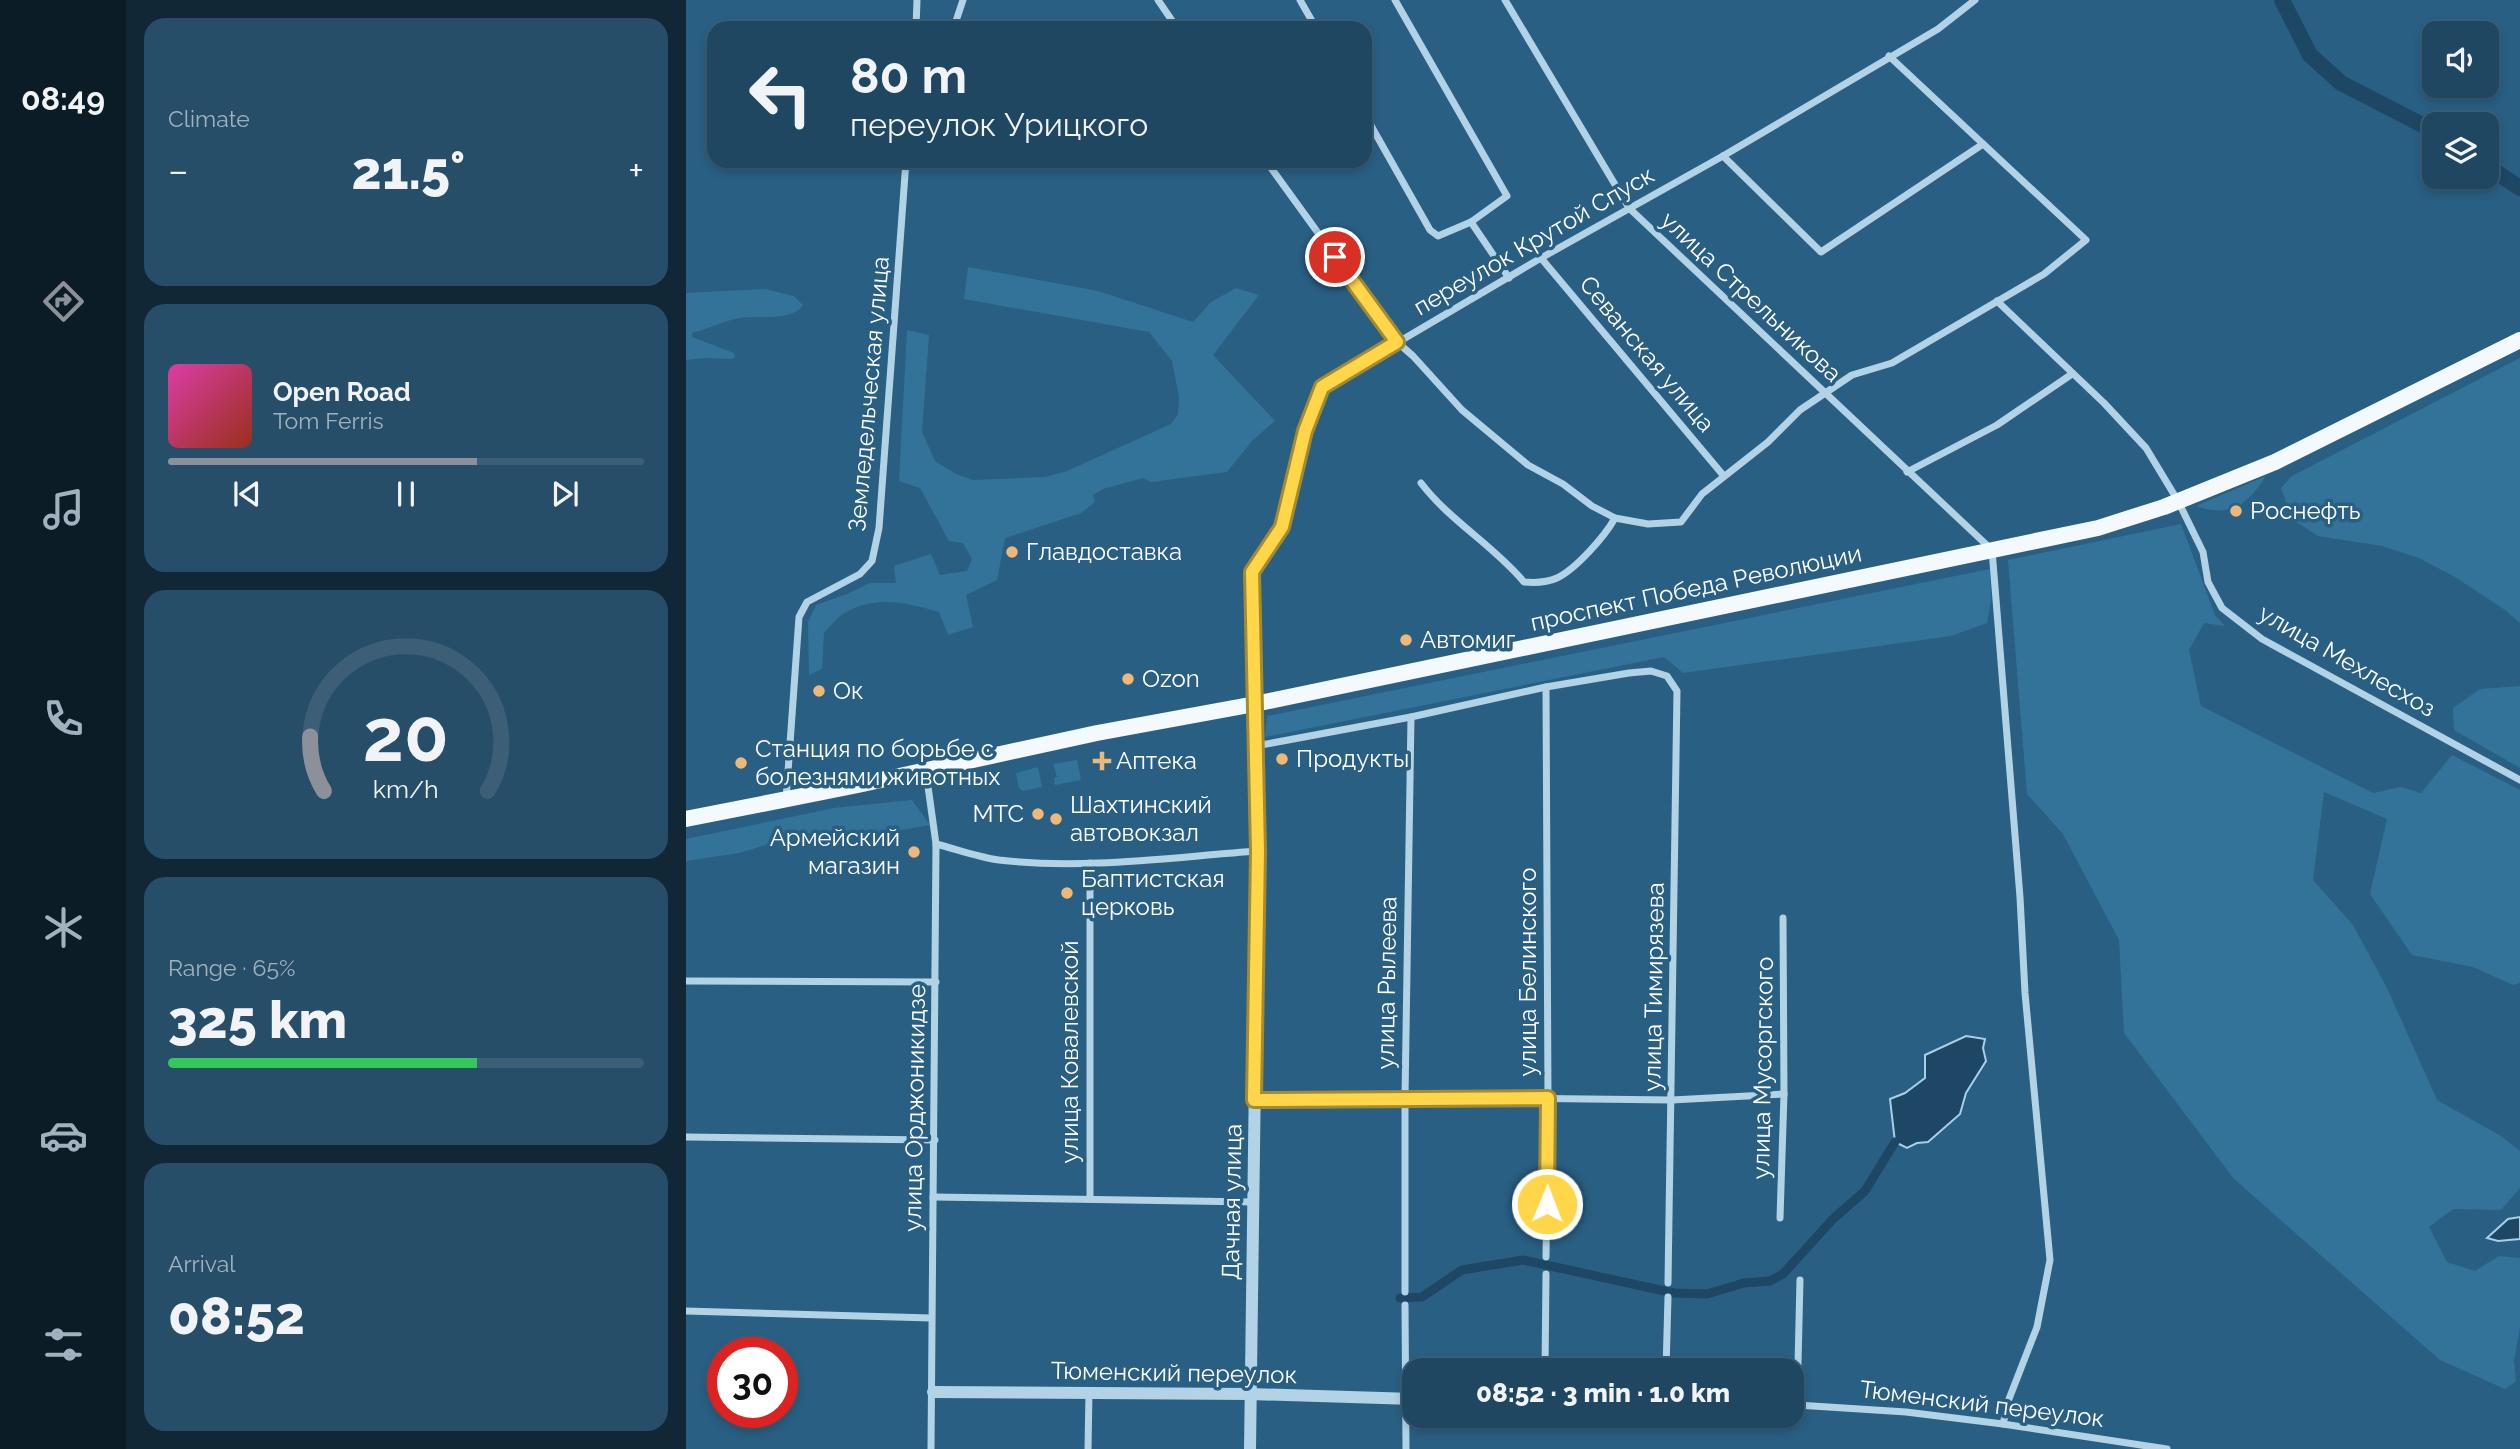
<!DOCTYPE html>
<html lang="en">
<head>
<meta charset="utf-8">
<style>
	body { margin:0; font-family:Raleway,sans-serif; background:#274e68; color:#f1f3f6; height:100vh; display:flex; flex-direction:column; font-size:26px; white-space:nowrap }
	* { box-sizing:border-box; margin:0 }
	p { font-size:23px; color:#a1b2be }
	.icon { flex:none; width:38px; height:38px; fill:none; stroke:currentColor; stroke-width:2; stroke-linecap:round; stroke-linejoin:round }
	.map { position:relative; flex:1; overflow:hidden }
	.sheet { display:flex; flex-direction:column; gap:18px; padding:18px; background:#112736; width:560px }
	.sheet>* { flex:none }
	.top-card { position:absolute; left:21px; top:21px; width:665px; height:147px; border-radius:21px; box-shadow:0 4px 10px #0003,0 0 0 2px #3c5f77; background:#1f4762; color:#f1f3f6; overflow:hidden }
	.controls { position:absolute; left:1736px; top:21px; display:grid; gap:14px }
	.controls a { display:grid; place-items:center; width:77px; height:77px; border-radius:14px; background:#1f4762; box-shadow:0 4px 10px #0003,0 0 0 2px #3c5f77; font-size:35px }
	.speed { position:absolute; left:21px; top:1337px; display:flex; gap:14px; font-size:35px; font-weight:700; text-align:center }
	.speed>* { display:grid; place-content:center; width:91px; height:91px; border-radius:50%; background:#1f4762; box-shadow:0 4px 10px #0003,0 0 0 2px #3c5f77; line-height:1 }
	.speed .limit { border:10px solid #d22; background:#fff; color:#111 }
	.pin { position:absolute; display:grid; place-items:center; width:60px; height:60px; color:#fff; margin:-30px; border:4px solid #fff; border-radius:50%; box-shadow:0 2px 7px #0007 }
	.me { position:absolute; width:77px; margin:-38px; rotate:1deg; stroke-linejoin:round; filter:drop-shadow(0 0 5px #0008) }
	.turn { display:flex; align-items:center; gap:24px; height:147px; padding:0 28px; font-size:32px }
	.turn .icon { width:91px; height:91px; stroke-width:2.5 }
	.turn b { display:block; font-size:49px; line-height:60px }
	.big { font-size:52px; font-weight:800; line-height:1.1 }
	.sheet .widget { flex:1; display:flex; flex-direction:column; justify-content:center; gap:10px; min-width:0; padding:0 24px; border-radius:21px; background:#274e68 }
	.sheet .dial { align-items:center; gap:0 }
	.dial svg { height:182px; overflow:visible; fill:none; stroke:#3c5f77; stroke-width:7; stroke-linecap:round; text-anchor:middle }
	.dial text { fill:#f1f3f6; stroke:none }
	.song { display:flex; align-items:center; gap:21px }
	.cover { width:84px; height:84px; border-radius:10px; background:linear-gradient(135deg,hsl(320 70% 55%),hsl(10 70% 35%)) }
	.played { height:7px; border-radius:4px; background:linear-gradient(90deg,#8c9099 65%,#3c5f77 65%) }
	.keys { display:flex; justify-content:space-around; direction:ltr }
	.heat { display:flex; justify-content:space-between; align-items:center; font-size:38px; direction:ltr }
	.charge { height:10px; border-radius:5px; background:linear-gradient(90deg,#34c759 65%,#3c5f77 0) }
	.trip { position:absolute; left:716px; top:1358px; width:402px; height:70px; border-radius:21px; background:#1f4762; box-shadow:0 4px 10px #0003,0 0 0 2px #3c5f77; font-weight:800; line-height:70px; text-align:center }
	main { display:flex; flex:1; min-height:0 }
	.menu { display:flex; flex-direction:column; width:126px; justify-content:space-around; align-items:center; background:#0c1c27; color:#a1b2be }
	.menu .icon { width:49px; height:49px }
	.menu .selected { color:#8c9099 }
	.menu b { font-size:32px; color:#f1f3f6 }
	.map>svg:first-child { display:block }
</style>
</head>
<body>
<main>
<nav class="menu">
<b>08:49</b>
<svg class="icon selected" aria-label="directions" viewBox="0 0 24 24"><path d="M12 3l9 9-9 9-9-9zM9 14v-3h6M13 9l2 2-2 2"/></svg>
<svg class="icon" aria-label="music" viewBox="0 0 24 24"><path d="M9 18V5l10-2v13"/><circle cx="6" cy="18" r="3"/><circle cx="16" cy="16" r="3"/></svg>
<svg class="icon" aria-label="phone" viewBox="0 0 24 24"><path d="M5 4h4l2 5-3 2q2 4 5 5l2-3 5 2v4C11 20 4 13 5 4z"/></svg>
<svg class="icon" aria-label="climate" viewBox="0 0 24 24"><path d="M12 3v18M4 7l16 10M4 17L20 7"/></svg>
<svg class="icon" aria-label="car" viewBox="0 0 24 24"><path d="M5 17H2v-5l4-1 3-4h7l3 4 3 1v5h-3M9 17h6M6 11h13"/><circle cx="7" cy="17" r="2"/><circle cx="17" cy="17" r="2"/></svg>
<svg class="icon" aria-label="filters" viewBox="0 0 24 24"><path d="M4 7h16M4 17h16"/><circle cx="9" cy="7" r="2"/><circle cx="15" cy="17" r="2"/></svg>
</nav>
<section class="sheet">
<div class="widget"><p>Climate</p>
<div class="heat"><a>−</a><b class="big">21.5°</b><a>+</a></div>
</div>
<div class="widget">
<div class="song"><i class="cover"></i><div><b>Open Road</b><p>Tom Ferris</p></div></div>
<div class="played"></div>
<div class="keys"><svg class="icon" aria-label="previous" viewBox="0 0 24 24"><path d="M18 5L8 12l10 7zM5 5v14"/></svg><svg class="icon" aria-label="pause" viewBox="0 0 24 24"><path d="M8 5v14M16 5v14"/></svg><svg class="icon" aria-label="next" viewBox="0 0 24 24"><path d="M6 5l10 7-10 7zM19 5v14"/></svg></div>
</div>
<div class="widget dial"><svg viewBox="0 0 100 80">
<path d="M14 69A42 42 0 1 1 86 69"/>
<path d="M14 69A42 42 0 0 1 8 45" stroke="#8c9099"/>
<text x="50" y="56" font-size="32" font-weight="700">20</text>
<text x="50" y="72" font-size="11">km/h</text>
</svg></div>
<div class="widget"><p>Range · 65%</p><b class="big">325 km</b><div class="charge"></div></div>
<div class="widget"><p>Arrival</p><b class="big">08:52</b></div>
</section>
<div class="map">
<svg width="1834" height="1449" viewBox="0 0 1834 1449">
	<rect width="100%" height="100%" fill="#295f83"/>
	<g fill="#33739a">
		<path d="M282,267L412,291L507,322L525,302L550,288L573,295L527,355L589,421L566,441L541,472L465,482L457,478L417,489L407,495L409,502L395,513L319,538L311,580L280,595L287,627L262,635L253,612C222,603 188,594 157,614C150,618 144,627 138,633L136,669L123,675L122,622L130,605L161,594L184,583H210L208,566L245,554L254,575L281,571L286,559L277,543L263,541L234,488L213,481L221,330L243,335L236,432L249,461L270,474L287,480L359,477L381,471L485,424L492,414L493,397L486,361L463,332L278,299Z"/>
		<path d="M79,289L108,296L117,305C106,322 72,315 54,318C37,321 22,329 6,333V337L48,353L49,357L45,359L19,358L0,360V293Z"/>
		<polygon points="1834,358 1834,623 1819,610 1769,577 1733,558 1696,546 1632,536 1606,519 1595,488 1606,476"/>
		<path d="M1580,476C1562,505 1543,518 1510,506Z"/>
		<polygon points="1495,524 1529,615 1539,626 1518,623 1503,650 1515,706 1687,793 1715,787 1735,793 1766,755 1834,790 1834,983 1827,985 1787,967 1726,955 1684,894 1701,819 1638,792 1627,880 1667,925 1701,988 1751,1100 1815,1136 1834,1151 1834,1188 1815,1210 1767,1209 1743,1227 1761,1262 1789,1271 1813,1256 1834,1258 1834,1328 1828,1361 1830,1381 1819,1389 1754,1360 1548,1179 1438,1033 1433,940 1377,834 1341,794 1322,560"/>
		<polygon points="1304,569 1305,600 1301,623 1265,636 997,673 978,657 579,737 581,716"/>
		<polygon points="1834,686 1834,768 1768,730 1767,708 1794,689"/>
		<polygon points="391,760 395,780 369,785 368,778 371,777 367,764"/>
		<polygon points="352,767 356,787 337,791 333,788 330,773"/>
		<polygon points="226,800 244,825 159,840 114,838 93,841 53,853 0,861 0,839 148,808"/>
	</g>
	<g fill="#1d4764" stroke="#a7cfe7" stroke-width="2">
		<polygon points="1280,1036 1299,1039 1297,1048 1300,1061 1280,1093 1274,1114 1242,1142 1231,1143 1221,1148 1209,1142 1204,1099 1219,1093 1239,1078 1239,1055"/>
		<polygon points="1834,1217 1834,1239 1812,1241 1801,1238 1822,1219"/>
	</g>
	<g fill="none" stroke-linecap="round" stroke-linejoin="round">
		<polyline stroke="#1d4764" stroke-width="9" points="714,1298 736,1297 776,1270 837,1260 988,1293 1021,1294 1058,1283 1084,1281 1097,1274 1147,1219 1179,1191 1209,1142"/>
		<g stroke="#1d4764" stroke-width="16">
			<polyline points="1596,0 1624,55 1655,83 1748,131"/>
			<polyline points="1801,166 1834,188"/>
		</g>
		<g stroke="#b2d2e6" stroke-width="7">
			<polyline points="472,0 491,28"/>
			<polyline points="614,0 630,28"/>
			<polyline points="819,0 943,208 1306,550 1334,897 1339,993 1364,1260 1351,1327 1323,1399 1317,1424"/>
			<polyline points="230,28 231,0"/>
			<polyline points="260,28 270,21 277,0"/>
			<polyline points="679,115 744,230 752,236 785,222 821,196 709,0"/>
			<polyline points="1037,156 1135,252 1297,144"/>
			<polyline points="580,161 711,342 727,356 776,410 842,465 877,484 906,506 929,518 962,524 995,522 1016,494 1082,442 1114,410 1166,375 1206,363 1358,274 1400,240 1203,56"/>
			<polyline points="785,222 823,278"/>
			<polyline points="855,258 1037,475"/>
			<polyline points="1311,301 1418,403 1460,448 1492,501 1517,552 1522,582 1536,608 1576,639 1834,780"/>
			<polyline points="1221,472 1311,425 1386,374"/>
			<path d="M735,483C764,521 807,545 838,582C849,583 860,583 871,578C890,569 919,536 929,518"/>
			<polyline points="860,687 862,1098 860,1257"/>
			<polyline points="569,703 566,572 596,527 619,431 636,387 855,258 1037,156 1252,29 1289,0"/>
			<polyline points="570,746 725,717 860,687 943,673 965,671 981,676 991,691 982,1283"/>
			<polyline points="240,772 250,844 245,1449"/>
			<polyline points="100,800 113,617 121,602 174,574 186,561 193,528 220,161"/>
			<path d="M250,844C270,849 292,857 313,860C398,870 486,857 572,851"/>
			<polyline points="0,981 250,982"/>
			<polyline points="568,1100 719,1097 986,1100 1098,1094"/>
			<polyline points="0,1137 249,1140"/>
			<polyline points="247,1197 567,1202"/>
			<polyline points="404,1199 404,863"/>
			<polyline points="1094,1218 1098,1094 1097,918"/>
			<polyline points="1114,1280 1111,1405 1220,1412 1317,1424 1481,1449"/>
			<polyline points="719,1292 719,1097 725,717"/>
			<polyline points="719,1305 720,1449"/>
			<polyline points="0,1311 245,1318"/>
			<polyline points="859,1370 860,1274"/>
			<polyline points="980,1370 982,1297"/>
			<polyline points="402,1449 403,1392"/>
		</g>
		<g stroke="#b2d2e6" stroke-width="12">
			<polyline points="247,1392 564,1394 728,1399"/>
			<polyline points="1106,1405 1111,1405"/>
			<polyline points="564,1449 572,851 569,704"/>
		</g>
		<polyline stroke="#f3f9fd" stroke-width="16" points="0,819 172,785 411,733 569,704 1412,528 1478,507 1589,462 1834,340"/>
	</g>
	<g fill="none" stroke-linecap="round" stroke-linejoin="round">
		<g stroke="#a68a30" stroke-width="18">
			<polyline id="route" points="649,257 711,342 636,387 619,431 596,527 566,572 572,851 568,1100 862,1098 861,1204"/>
		</g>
		<use href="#route" stroke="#ffd54a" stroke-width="12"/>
	</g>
	<g fill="#eeb879" stroke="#295f83" stroke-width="2.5">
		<circle cx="1550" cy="511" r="7"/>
		<circle cx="326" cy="552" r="7"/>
		<circle cx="720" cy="640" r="7"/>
		<circle cx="442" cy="679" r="7"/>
		<circle cx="133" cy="691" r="7"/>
		<circle cx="596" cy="759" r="7"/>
		<path d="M412.5 750.5h7v7h7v7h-7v7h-7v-7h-7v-7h7z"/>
		<circle cx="55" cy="763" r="7"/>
		<circle cx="352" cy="814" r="7"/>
		<circle cx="370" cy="819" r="7"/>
		<circle cx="228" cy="852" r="7"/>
		<circle cx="381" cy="893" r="7"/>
	</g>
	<g text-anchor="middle" stroke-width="7" stroke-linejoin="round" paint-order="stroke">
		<g font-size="24" fill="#fff" stroke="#295f83">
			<text transform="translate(848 241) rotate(-30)" y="8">переулок Крутой Спуск</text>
			<text transform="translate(1065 297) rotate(43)" y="8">улица Стрельникова</text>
			<text transform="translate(961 354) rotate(50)" y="8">Севанская улица</text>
			<text transform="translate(183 394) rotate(-85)" y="8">Земледельческая улица</text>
			<text transform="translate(1010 588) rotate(-12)" y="8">проспект Победа Революции</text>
			<text transform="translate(1661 661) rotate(30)" y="8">улица Мехлесхоз</text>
			<text transform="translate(842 972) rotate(-90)" y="8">улица Белинского</text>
			<text transform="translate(701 983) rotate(-89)" y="8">улица Рылеева</text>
			<text transform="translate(968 987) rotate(-89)" y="8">улица Тимирязева</text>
			<text transform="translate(384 1052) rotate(-90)" y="8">улица Ковалевской</text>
			<text transform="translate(1077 1068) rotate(-89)" y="8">улица Мусоргского</text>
			<text transform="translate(229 1108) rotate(-89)" y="8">улица Орджоникидзе</text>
			<text transform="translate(546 1202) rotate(-89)" y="8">Дачная улица</text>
			<text transform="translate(488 1373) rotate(1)" y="8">Тюменский переулок</text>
			<text transform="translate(1296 1404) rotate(7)" y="8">Тюменский переулок</text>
		</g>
		<g font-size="24" fill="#fff" stroke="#295f83" text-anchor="start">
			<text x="1564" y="519">Роснефть</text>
			<text x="340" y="560">Главдоставка</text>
			<text x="734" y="648">Автомиг</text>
			<text x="456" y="687">Ozon</text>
			<text x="147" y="699">Ок</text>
			<text x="69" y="757">Станция по борьбе с<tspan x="69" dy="28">болезнями животных</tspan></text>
			<text x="610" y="767">Продукты</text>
			<text x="430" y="769">Аптека</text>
			<text x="384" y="813">Шахтинский<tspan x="384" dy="28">автовокзал</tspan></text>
			<text x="338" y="822" text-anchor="end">МТС</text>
			<text x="214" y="846" text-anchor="end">Армейский<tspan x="214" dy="28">магазин</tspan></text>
			<text x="395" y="887">Баптистская<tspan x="395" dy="28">церковь</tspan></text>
		</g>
	</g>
</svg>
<div class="controls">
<a><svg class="icon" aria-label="sound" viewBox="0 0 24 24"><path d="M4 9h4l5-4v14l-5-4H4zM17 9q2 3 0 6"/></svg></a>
<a><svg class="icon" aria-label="layers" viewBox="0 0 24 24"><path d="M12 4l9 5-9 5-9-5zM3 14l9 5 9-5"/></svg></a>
</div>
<div class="speed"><div class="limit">30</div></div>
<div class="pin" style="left:649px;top:257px;background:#d93025"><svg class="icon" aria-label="arrive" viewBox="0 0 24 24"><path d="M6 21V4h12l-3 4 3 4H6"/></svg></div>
<svg class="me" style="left:861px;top:1204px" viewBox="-20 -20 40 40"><circle r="17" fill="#ffd54a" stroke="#fff" stroke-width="3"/><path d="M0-11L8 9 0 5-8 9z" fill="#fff"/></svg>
<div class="trip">08:52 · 3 min · 1.0 km</div>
<div class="top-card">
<div class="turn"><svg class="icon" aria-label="left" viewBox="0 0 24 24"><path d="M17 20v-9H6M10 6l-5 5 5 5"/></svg><div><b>80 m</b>переулок Урицкого</div></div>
</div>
</div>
</main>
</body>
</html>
